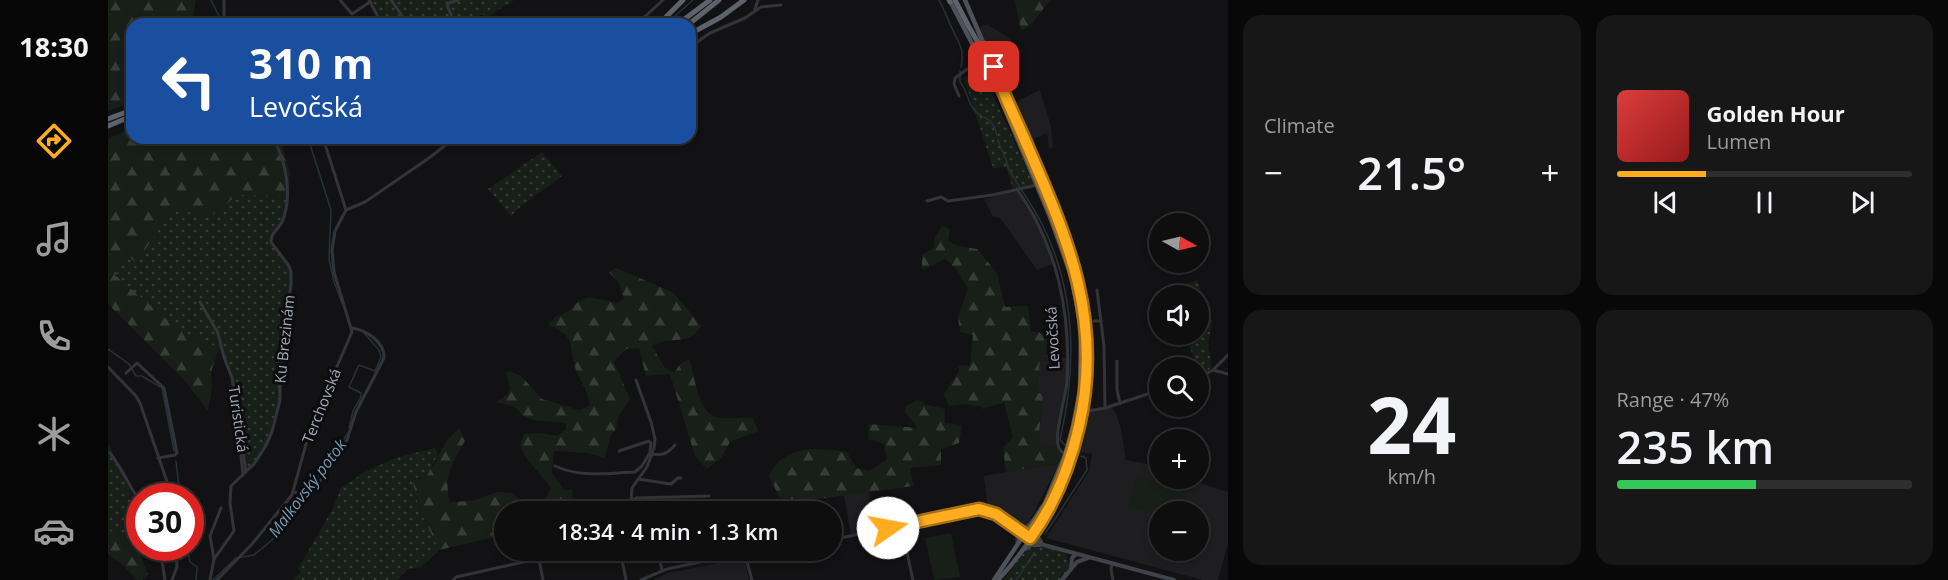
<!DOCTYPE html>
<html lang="en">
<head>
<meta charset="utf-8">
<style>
	body { margin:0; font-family:"Open Sans",sans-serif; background:#171718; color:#f1f3f6; height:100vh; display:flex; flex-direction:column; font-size:22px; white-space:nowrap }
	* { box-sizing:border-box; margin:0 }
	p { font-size:20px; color:#9b9c9e }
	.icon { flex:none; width:33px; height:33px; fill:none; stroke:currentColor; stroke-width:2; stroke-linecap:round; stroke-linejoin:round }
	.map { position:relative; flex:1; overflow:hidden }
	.details { display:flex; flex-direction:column; gap:15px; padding:15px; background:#080808; width:720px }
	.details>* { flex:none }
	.guide { position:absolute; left:18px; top:18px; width:570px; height:126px; border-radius:18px; box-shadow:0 3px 9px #0003,0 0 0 2px #2e2e2f; background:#1a4fa0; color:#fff; overflow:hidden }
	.needle { width:39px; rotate:98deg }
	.fabs { position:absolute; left:1041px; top:213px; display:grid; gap:12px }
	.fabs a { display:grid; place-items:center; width:60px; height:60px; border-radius:50%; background:#0e0e0f; box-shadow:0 3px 9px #0003,0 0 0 2px #2e2e2f; font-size:30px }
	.speed { position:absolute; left:18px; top:483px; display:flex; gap:12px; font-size:30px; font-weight:700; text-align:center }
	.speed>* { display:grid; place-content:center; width:78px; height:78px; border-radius:50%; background:#0e0e0f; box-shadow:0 3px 9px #0003,0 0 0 2px #2e2e2f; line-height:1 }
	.speed .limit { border:9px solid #d22; background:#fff; color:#111 }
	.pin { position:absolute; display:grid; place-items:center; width:51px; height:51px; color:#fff; margin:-26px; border-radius:12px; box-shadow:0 3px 9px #0006 }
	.me { position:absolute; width:66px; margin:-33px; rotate:78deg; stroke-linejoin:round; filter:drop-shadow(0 0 4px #0008) }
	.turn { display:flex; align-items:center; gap:21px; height:126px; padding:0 24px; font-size:27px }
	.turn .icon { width:78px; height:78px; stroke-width:2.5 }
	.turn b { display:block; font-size:42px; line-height:51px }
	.big { font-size:45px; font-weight:600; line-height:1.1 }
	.details .card { flex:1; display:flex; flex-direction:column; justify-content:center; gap:9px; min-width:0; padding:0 21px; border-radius:18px; background:#171718 }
	.details .dial { align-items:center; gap:0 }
	.dial b { font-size:78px; line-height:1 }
	.song { display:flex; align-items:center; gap:18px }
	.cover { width:72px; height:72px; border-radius:9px; background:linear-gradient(135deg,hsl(0 70% 55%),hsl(0 70% 35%)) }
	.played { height:6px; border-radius:3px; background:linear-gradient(90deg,#ffad1e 30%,#2e2e2f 30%) }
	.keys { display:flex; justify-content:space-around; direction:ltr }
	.heat { display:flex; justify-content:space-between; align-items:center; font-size:33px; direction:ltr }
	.charge { height:9px; border-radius:4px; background:linear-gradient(90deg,#34c759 47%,#2e2e2f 0) }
	.details .tiles { flex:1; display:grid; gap:15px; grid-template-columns:repeat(2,1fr) }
	.trip { position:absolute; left:386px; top:501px; width:348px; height:60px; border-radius:30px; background:#0e0e0f; box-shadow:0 3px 9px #0003,0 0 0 2px #2e2e2f; font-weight:600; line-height:60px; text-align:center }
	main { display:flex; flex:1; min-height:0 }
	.dock { display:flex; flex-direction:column; width:108px; justify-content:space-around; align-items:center; background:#060606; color:#9b9c9e }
	.dock .icon { width:42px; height:42px }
	.dock .active { color:#ffad1e }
	.dock b { font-size:27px; color:#f1f3f6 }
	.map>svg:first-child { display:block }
</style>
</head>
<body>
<main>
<nav class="dock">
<b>18:30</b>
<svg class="icon active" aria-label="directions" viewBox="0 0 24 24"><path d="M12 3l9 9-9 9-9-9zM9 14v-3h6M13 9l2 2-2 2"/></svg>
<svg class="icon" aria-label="music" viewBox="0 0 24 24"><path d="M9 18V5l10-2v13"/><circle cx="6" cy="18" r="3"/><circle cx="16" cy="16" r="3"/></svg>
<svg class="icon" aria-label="phone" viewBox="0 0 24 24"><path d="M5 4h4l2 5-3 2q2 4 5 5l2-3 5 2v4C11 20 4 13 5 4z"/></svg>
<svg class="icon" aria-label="climate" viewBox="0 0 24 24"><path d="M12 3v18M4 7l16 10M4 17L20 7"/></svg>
<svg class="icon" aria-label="car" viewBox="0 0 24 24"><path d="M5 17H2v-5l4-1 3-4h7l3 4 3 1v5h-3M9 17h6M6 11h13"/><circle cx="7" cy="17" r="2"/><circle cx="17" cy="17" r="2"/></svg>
</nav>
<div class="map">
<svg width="1120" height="580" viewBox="0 0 1120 580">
	<defs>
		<pattern id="forest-firs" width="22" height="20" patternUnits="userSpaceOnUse" patternTransform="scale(1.5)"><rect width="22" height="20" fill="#181f18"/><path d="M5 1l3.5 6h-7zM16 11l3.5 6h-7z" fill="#363d37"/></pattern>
		<pattern id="park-dots" width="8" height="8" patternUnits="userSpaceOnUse" patternTransform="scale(1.5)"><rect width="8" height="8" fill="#181f18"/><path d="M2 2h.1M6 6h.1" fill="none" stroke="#363d37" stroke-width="1.8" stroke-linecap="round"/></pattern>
	</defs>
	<rect width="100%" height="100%" fill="#121214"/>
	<g fill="#1e1e21" fill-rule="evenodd">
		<polygon points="878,24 902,38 909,52 907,67 892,76 871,28"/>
		<polygon points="932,90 943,127 945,147 941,149 939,133 926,139 927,143 924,144 906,103"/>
		<polygon points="908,189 928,215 947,263 929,270 892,218 885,217 876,200"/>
		<polygon points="933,354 962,359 961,378 948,448 930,444 935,394 928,392"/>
		<path d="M1003,406L1008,414L1013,429L1018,460L1051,466L1052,478L1084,479L1083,480L1120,492V543L1110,580H1095L938,538L981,471L984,454L973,452L981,411ZM1052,512H1090V550H1052Z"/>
		<polygon points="945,464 950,466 920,524 908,527 880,511 876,476"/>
		<polygon points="761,492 768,530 743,535 736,495"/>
		<polygon points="617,562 637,562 641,580 545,580 560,573"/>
	</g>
	<g fill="#181f18">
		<polygon points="1028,476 1080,489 1074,511 1052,512 1051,515 1020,507"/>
		<polygon points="843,533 852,577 826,580 817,538"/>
	</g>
	<g fill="url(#forest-firs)">
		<polygon points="0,0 88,0 84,24 24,24 24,102 0,111"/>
		<polygon points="907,0 942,0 924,24 913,31"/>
		<polygon points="24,128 24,138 172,138 182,173 180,203 175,196 129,195 111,211 100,217 66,208 28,263 21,257 7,275 67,326 79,334 111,348 103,372 104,387 100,411 78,382 0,304 0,139"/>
		<polygon points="834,226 842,229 840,241 851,246 869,249 889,273 897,307 919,306 920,307 923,331 940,334 938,355 933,354 928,392 935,394 930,444 948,448 955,453 950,466 945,464 898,472 895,448 905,437 896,402 874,409 874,407 857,404 841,406 836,394 851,371 851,366 862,365 865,335 852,332 850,318 860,288 849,270 837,259 814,270 814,255 826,248 827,237"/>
		<path d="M508,268L566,293L593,326C581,347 562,335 544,346L557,368L566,373L572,364L581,359C588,376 588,415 612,418C623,419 634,417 645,418L650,431L622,442L613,458L599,469L587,456L562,374L538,376L531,348L518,349L506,362L522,399L510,417L508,429L502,437L497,458L479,453L446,451L444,473L456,490H464C465,499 465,507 457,512H396V535L331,550L311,509L304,479H312L326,465L337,443L351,428L357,441C344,463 335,477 342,502L364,501L390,492L404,493L415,503L423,505L437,499L443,488C432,472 419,463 412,445L416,434L432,433L449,436L458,430V423L424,420L414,415L407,407L388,402L400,394L402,388L398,373L401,371L414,377L434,399L471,410L482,406C480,389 473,384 468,370C459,344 471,338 440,325L447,317L459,312L471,301L481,297L509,303L516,299L511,283L501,272Z"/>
		<path d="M810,400L818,405L837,409V423L854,425L851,443L833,449V465L802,468L806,486L680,503L671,497L661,475C665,470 668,463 673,460C691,445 717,449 739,452L748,468L762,471L779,459L776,444L760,439L761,424L810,428L797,412L798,406Z"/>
		<polygon points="0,531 24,533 40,574 34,580 29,580 13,563 0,554"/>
	</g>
	<g fill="url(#park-dots)">
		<polygon points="262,0 406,0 378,18 375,14 358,24 276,24"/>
		<polygon points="873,69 927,186 905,189 898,167 885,168 856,78"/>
		<polygon points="434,152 454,176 413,206 403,216 380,189"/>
		<polygon points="129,195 175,196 181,205 162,242 181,267 183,285 180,330 173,356 173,390 160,444 150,463 139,470 123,378 111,348 79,334 67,326 7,275 21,257 28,263 66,208 100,217 111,211"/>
		<polygon points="1089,280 1104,321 1100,346 1104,367 1098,372 1088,363 1077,335 1090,334 1090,296 1062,295 1060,290"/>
		<polygon points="0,443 22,492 31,503 31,505 17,514 24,533 0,531"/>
		<polygon points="327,448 330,454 319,476 304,479 311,509 331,550 312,568 300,569 289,580 184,580 193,572 190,569 224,510 233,488 255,473 287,458"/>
		<polygon points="935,545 954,549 959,556 962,569 953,580 895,580 918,549"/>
	</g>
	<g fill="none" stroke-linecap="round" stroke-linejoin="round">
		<g stroke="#273138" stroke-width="1.5">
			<polyline points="103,0 112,18"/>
			<path d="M831,0C836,9 839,18 843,26C850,42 857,48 853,67"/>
			<polyline points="558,24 585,0"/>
			<path d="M852,71V82C859,90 859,100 865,108C873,121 883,113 889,135"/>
			<polyline points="22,78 24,80"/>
			<polyline points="200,138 223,210 221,259 226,282 234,303"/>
			<path d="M890,140C893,151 900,159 900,168C911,187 924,204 934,224C968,292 969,367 952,440L957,445"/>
			<polyline points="0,349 21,364 28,376 34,376 54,388 66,451"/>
			<polyline points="241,428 245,411 253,397 253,393 241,387 251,365 267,371 273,357 271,350 256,333"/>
			<polyline points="68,461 72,496"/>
			<polyline points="199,493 240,433"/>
			<polyline points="937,534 979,470 978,458 973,456"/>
			<polyline points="79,548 82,562 89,567 88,580"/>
			<polyline points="105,580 128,558 146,555 164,540 196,497"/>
			<polyline points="908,580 927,552"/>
		</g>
		<g stroke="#323439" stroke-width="3">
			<polyline points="232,0 244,14 262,2"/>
			<polyline points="261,0 274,24"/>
			<polyline points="283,0 300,24"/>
			<polyline points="647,9 650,0"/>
			<polyline points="116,24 116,0"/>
			<polyline points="347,24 339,5 341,3 350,0"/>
			<polyline points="529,24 555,0"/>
			<polyline points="582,47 602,33 637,18 653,7 673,5"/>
			<polyline points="851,96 846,84 847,78 869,62 871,58"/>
			<polyline points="215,138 238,210"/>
			<path d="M909,189C949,245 963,313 959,381C958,397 945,437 951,448C953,451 955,453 957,455"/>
			<polyline points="819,201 833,197 840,201 884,195 929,185"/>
			<polyline points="989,290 996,346 997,408"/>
			<polyline points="92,302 110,333 116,357 124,378 138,472"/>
			<polyline points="986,321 993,321"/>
			<polyline points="1009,361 1009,390 1012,403"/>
			<polyline points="0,367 28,396 32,403 64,496"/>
			<polyline points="1105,370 1120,374"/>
			<polyline points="18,373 29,363 56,388 69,453 67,455 50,458"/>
			<polyline points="1090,378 1105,370 1120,355"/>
			<polyline points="122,388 130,428 135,475"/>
			<polyline points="973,412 997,408 1052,390"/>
			<polyline points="511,451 541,441 543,443 542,452"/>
			<path d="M2,453C14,468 21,486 32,502"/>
			<path d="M544,454C555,456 560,453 567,445"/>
			<path d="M447,466C473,478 498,473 527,472L534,466L541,454L544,455"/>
			<polyline points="530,479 563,484 570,478 573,478"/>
			<path d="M186,492L200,496L203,495L239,440L248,412L276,358C277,342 258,330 244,328"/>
			<polyline points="523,501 528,498 601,496"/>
			<polyline points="517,512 523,501 524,488 539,467 546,448 547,439 543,422 528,380"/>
			<polyline points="723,513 726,512"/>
			<polyline points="793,525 805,580"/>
			<polyline points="905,526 916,527 922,524"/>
			<polyline points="905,527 909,534 909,543"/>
			<polyline points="723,540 871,509 887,514 922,538"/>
			<polyline points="52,548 57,580"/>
			<polyline points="429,550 435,580"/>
			<polyline points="512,550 518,580"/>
			<polyline points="550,550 554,571"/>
			<polyline points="615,550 616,557"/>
			<polyline points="638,558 644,580"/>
			<path d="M106,559L126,531L122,503L123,486L146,464L157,447L164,432L172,400V371L181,325L179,311L183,285V272L181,266L163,242C163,232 170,230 174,222C185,197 178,161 165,138"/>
			<polyline points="1004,563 1003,569 1005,580"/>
			<polyline points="64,580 69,567 68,548"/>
			<polyline points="102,580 106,559 102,536 113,508"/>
			<polyline points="109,580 144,544 184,495 203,426 244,332 226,272 224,250 227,231 238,210 257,202 321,158 347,138"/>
			<polyline points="345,580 348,577 469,550"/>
			<polyline points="533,580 559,569 616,557 638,558 672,550"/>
		</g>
		<g stroke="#404349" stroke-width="4">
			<polyline points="930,527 929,535 933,542"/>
			<polyline points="922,538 936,545 1066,580"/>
			<polyline points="917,549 923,545 932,545"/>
			<polyline points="963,568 964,558 968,554"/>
			<polyline points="954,580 969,562 980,558"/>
		</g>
		<g stroke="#4e5158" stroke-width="4.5">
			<polyline points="857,0 883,61"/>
			<polyline points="842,1 891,95 942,217 964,278 973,329 972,391 965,426 957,455 937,503 886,580"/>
			<path d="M887,71C911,134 944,193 964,257C999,369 970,494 890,580"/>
		</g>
		<g stroke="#5e626a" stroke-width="5">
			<polyline points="841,0 842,2"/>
			<polyline points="847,0 861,27 888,73"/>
			<polyline points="551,24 575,0"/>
			<polyline points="570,24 602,0"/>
			<polyline points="581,24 611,0"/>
			<polyline points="582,34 613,17 636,0"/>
			<polyline points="0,119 24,110"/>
			<polyline points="0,126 24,116"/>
		</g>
	</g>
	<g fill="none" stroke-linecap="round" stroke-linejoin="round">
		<g stroke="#a67014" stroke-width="15">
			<path id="route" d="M780,528L871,509L888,514L922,538C946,506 962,465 971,426C996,318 958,235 916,138C906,115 894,91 886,67"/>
		</g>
		<use href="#route" stroke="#ffad1e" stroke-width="10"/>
	</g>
	<g text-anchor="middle" stroke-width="6" stroke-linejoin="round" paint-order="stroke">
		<g font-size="15" fill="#a2a8b6" stroke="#0d0d0f">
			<text transform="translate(945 338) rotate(-93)" y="5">Levočská</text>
			<text transform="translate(177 339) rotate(-84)" y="5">Ku Brezinám</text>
			<text transform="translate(214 406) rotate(-68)" y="5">Terchovská</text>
			<text transform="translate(130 419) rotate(82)" y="5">Turistická</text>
		</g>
		<g font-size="16" font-style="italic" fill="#7499b5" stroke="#0d0d0f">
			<text transform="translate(199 488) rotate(-53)" y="6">Malkovský potok</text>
		</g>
	</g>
</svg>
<div class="fabs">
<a><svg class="needle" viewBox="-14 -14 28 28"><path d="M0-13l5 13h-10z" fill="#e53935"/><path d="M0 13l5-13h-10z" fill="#9b9c9e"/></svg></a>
<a><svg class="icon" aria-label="sound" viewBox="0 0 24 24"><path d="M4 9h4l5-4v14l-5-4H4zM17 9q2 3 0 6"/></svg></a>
<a><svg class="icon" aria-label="search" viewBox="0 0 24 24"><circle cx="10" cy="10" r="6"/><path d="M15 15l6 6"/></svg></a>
<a>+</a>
<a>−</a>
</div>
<div class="speed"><div class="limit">30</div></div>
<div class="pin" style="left:886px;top:67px;background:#d93025"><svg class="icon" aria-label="arrive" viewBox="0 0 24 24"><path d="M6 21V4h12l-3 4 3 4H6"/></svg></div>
<svg class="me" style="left:780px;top:528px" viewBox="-20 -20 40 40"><circle r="19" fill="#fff"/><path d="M0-13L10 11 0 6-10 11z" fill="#ffad1e"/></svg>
<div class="trip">18:34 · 4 min · 1.3 km</div>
<div class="guide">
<div class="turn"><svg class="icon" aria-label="left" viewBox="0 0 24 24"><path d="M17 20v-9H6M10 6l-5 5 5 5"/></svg><div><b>310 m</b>Levočská</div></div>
</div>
</div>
<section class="details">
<div class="tiles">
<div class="card"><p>Climate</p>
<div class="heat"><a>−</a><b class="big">21.5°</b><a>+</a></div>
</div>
<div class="card">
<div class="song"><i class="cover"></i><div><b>Golden Hour</b><p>Lumen</p></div></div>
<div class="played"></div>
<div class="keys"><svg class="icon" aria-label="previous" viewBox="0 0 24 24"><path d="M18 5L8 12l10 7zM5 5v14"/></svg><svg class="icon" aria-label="pause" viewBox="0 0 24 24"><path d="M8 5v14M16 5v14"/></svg><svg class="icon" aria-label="next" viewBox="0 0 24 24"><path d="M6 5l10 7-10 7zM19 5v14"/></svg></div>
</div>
<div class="card dial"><b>24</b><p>km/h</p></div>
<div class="card"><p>Range · 47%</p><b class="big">235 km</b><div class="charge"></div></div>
</div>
</section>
</main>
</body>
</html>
